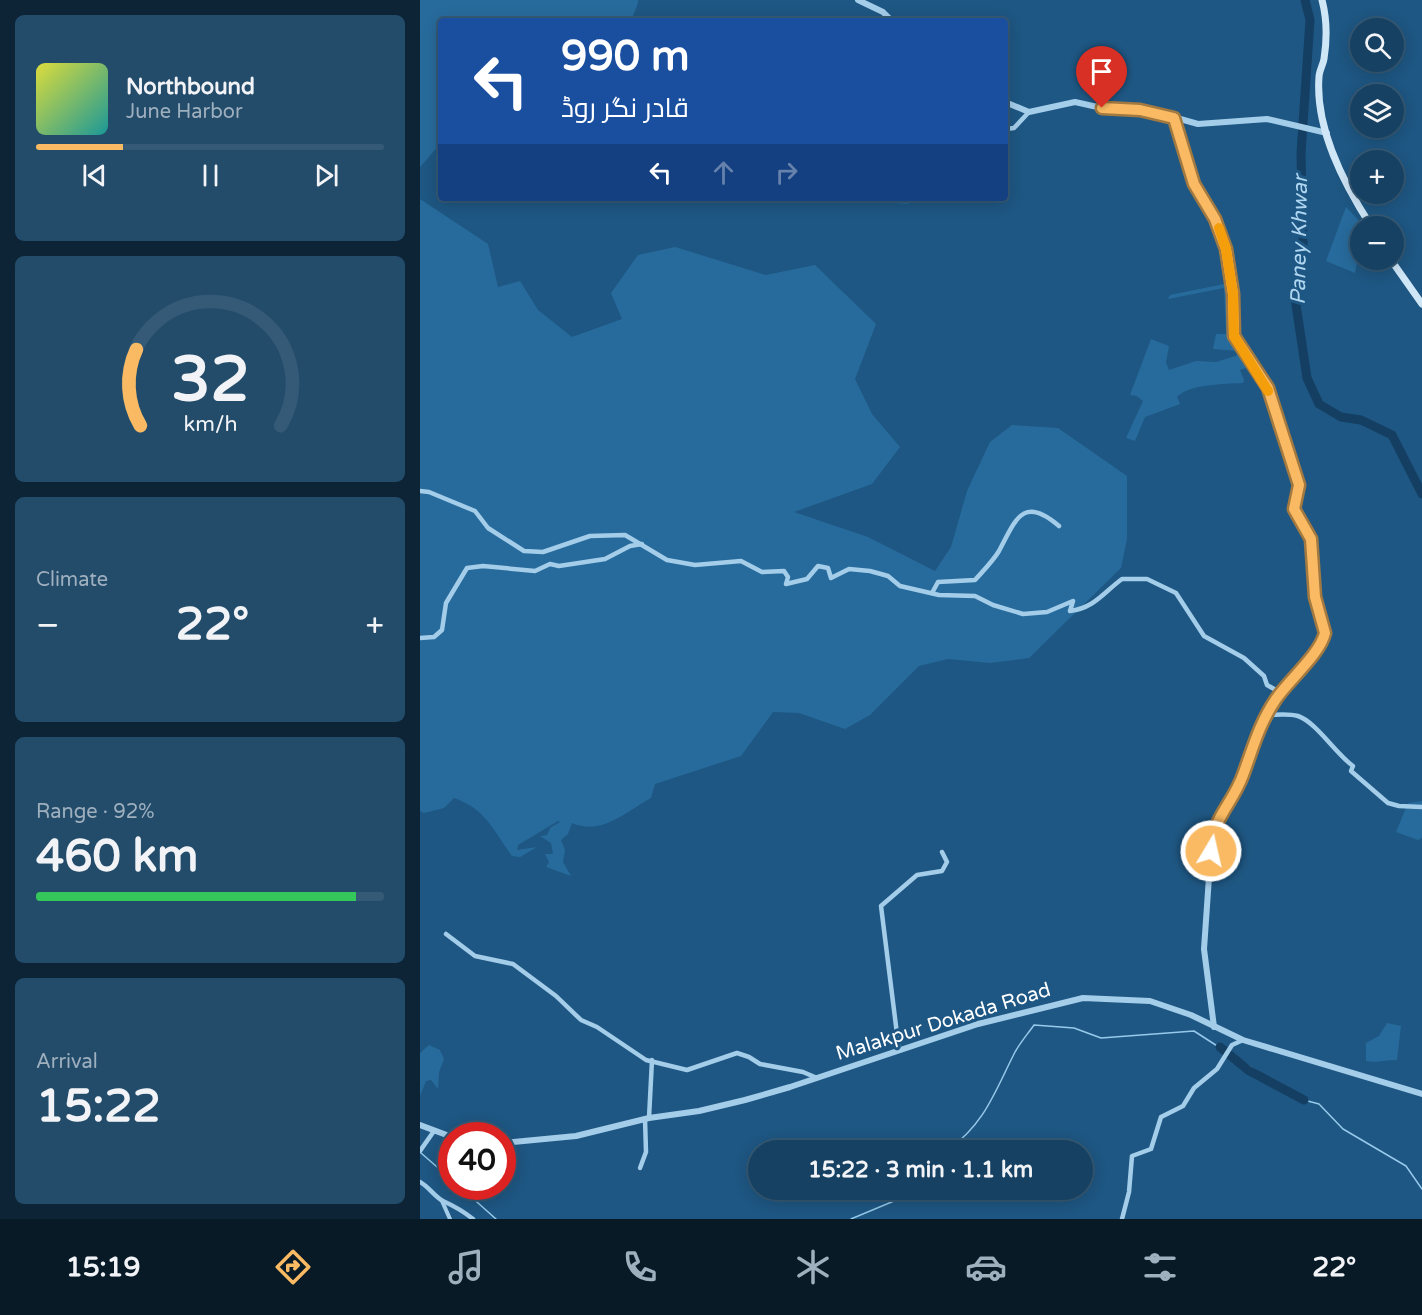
<!DOCTYPE html>
<html lang="en">
<head>
<meta charset="utf-8">
<style>
	body { margin:0; font-family:"Varela Round",Cairo,sans-serif; background:#234c6b; color:#f1f3f6; height:100vh; display:flex; flex-direction:column; font-size:22px; white-space:nowrap }
	* { box-sizing:border-box; margin:0 }
	p { font-size:20px; color:#9eafbe }
	.icon { flex:none; width:33px; height:33px; fill:none; stroke:currentColor; stroke-width:2; stroke-linecap:round; stroke-linejoin:round }
	.map { position:relative; flex:1; overflow:hidden }
	.drawer { display:flex; flex-direction:column; gap:15px; padding:15px; background:#0c2436; width:420px }
	.drawer>* { flex:none }
	.banner { position:absolute; left:18px; top:18px; width:570px; height:183px; border-radius:6px; box-shadow:0 3px 15px #0003,0 0 0 2px #355a77; background:#1a4fa0; color:#fff; overflow:hidden }
	.controls { position:absolute; left:930px; top:18px; display:grid; gap:12px }
	.controls a { display:grid; place-items:center; width:54px; height:54px; border-radius:50%; background:#164162; box-shadow:0 3px 15px #0003,0 0 0 2px #355a77; font-size:30px }
	.speed { position:absolute; left:18px; top:1122px; display:flex; gap:12px; font-size:30px; font-weight:700; text-align:center }
	.speed>* { display:grid; place-content:center; width:78px; height:78px; border-radius:50%; background:#164162; box-shadow:0 3px 15px #0003,0 0 0 2px #355a77; line-height:1 }
	.speed .limit { border:9px solid #d22; background:#fff; color:#111 }
	.pin { position:absolute; display:grid; place-items:center; width:51px; height:51px; color:#fff; margin:-62px -26px; border-radius:50% 50% 50% 0; rotate:-45deg; box-shadow:0 0 6px #0007 }
	.pin .icon { rotate:45deg }
	.me { position:absolute; width:66px; margin:-33px; rotate:9deg; stroke-linejoin:round; filter:drop-shadow(0 0 4px #0008) }
	.turn { display:flex; align-items:center; gap:21px; height:126px; padding:0 24px; font-size:27px }
	.turn .icon { width:78px; height:78px; stroke-width:2.5 }
	.turn b { display:block; font-size:42px; line-height:51px }
	.lanes { display:flex; align-items:center; height:57px; padding:0 24px; background:#0003; justify-content:center; gap:30px; direction:ltr }
	.lanes .off { opacity:.35 }
	.big { font-size:45px; font-weight:700; line-height:1.1 }
	.drawer .tile { flex:1; display:flex; flex-direction:column; justify-content:center; gap:9px; min-width:0; padding:0 21px; border-radius:9px; background:#234c6b }
	.drawer .dial { align-items:center; gap:0 }
	.dial svg { height:156px; overflow:visible; fill:none; stroke:#355a77; stroke-width:7; stroke-linecap:round; text-anchor:middle }
	.dial text { fill:#f1f3f6; stroke:none }
	.song { display:flex; align-items:center; gap:18px }
	.cover { width:72px; height:72px; border-radius:9px; background:linear-gradient(135deg,hsl(60 70% 55%),hsl(180 70% 35%)) }
	.played { height:6px; border-radius:3px; background:linear-gradient(90deg,#f9ba63 25%,#355a77 25%) }
	.keys { display:flex; justify-content:space-around; direction:ltr }
	.heat { display:flex; justify-content:space-between; align-items:center; font-size:33px; direction:ltr }
	.charge { height:9px; border-radius:4px; background:linear-gradient(90deg,#34c759 92%,#355a77 0) }
	.trip { position:absolute; left:328px; top:1140px; width:345px; height:60px; border-radius:30px; background:#164162; box-shadow:0 3px 15px #0003,0 0 0 2px #355a77; font-weight:700; line-height:60px; text-align:center }
	.tabs { display:flex; height:96px; justify-content:space-around; align-items:center; background:#091a27; color:#9eafbe }
	.tabs .icon { width:42px; height:42px }
	.tabs .current { color:#f9ba63 }
	.tabs b { font-size:27px; color:#f1f3f6 }
	main { display:flex; flex:1; min-height:0 }
	.map>svg:first-child { display:block }
</style>
</head>
<body>
<main>
<section class="drawer">
<div class="tile">
<div class="song"><i class="cover"></i><div><b>Northbound</b><p>June Harbor</p></div></div>
<div class="played"></div>
<div class="keys"><svg class="icon" aria-label="previous" viewBox="0 0 24 24"><path d="M18 5L8 12l10 7zM5 5v14"/></svg><svg class="icon" aria-label="pause" viewBox="0 0 24 24"><path d="M8 5v14M16 5v14"/></svg><svg class="icon" aria-label="next" viewBox="0 0 24 24"><path d="M6 5l10 7-10 7zM19 5v14"/></svg></div>
</div>
<div class="tile dial"><svg viewBox="0 0 100 80">
<path d="M14 69A42 42 0 1 1 86 69"/>
<path d="M14 69A42 42 0 0 1 12 30" stroke="#f9ba63"/>
<text x="50" y="56" font-size="32" font-weight="700">32</text>
<text x="50" y="72" font-size="11">km/h</text>
</svg></div>
<div class="tile"><p>Climate</p>
<div class="heat"><a>−</a><b class="big">22°</b><a>+</a></div>
</div>
<div class="tile"><p>Range · 92%</p><b class="big">460 km</b><div class="charge"></div></div>
<div class="tile"><p>Arrival</p><b class="big">15:22</b></div>
</section>
<div class="map">
<svg width="1002" height="1219" viewBox="0 0 1002 1219">
	<rect width="100%" height="100%" fill="#1e5783"/>
	<g fill="#276b9c">
		<polygon points="0,0 218,0 218,3 211,21 21,21 21,143 0,167"/>
		<polygon points="414,198 492,198 488,204"/>
		<path d="M0,199L68,244L78,287L100,281L118,310L152,337L202,319L191,293L218,255L255,247L346,275L395,265L456,324L435,379L452,414L480,447L452,484L374,512L448,537L515,571L531,547L547,491L570,442L592,425L638,428L707,476V539L701,568L609,658L570,663L528,659L499,666L450,715L425,729L379,713L353,712L321,756L235,784L231,798C207,811 182,836 152,823L148,834L141,840L145,850L143,862L151,876L126,867L129,862L125,854H133L131,843L120,836L127,835L130,828L140,822L138,821L98,845L97,850L117,847L100,857L92,856C73,830 66,809 34,798L24,808L4,813L0,811Z"/>
		<polygon points="926,207 944,226 940,226 940,245 935,273 906,261"/>
		<path d="M809,283L811,331L832,366L820,370L824,380L823,383C806,384 768,384 757,397L760,404L725,417L715,441L706,438L723,401L717,396L710,395L731,339L749,346L746,362L749,370L776,361L796,362L818,355L817,351L793,349L796,334H806L804,288L748,299L750,295Z"/>
		<polygon points="1002,801 1002,838 998,840 976,832 988,803"/>
		<path d="M967,1023L981,1026L977,1060C966,1060 957,1063 946,1061V1043L959,1036Z"/>
		<polygon points="9,1045 20,1050 24,1059 19,1072 18,1089 11,1080 6,1081 0,1096 0,1053"/>
	</g>
	<g fill="none" stroke-linecap="round" stroke-linejoin="round">
		<g stroke="#97c9eb" stroke-width="1.5">
			<polyline points="814,1057 884,1100 899,1104 923,1129 986,1166 1002,1189"/>
			<path d="M528,1150C564,1124 574,1094 593,1056C598,1045 607,1035 614,1025L654,1028L681,1038L774,1031L805,1051"/>
			<polyline points="1,1153 32,1180"/>
			<polyline points="39,1186 76,1219"/>
			<polyline points="431,1219 474,1201 491,1190"/>
		</g>
		<g stroke="#143f62" stroke-width="9">
			<polyline points="885,0 890,20 881,153 883,244 875,298 887,378 899,404 921,417 941,420 972,435 1002,494"/>
			<polyline points="800,1047 828,1070 884,1100"/>
		</g>
		<polyline stroke="#a4cdea" stroke-width="4" points="22,1201 30,1219"/>
		<g stroke="#a4cdea" stroke-width="4.5">
			<polyline points="586,129 594,128 609,112"/>
			<path d="M0,491L9,492L55,511L68,528L104,551L123,552L170,536L205,535L247,560L275,565L321,561L342,572L364,571L368,577L366,584L387,579L398,566L408,568L411,578L429,569L450,571L468,576L480,586L519,595L555,596L573,605L603,614L627,612L653,601L650,611C674,608 683,593 702,579H727L756,593L784,636L824,658L844,676L847,685L861,693"/>
			<path d="M512,593L518,582L555,580C563,571 573,561 579,551C596,519 603,495 639,526"/>
			<polyline points="0,638 14,637 22,630 26,603 47,568 63,566 115,571 130,564 139,566 185,559 210,546 222,544"/>
			<path d="M846,715C856,715 868,713 878,716C896,722 916,754 933,766L931,771L968,803L979,806L1002,807"/>
			<polyline points="26,934 55,956 93,964 136,996 161,1020 177,1027 226,1060 267,1070 317,1053 329,1057 340,1064 383,1072 397,1078"/>
			<polyline points="479,1050 461,906 497,875 522,871 527,862 522,852"/>
			<polyline points="229,1118 232,1060"/>
			<polyline points="0,1151 14,1131"/>
			<polyline points="220,1168 226,1152 225,1119"/>
			<path d="M0,1182C9,1187 15,1197 23,1201C34,1206 43,1211 53,1219"/>
			<polyline points="702,1219 709,1192 712,1156 731,1149 741,1117 763,1106 774,1088 797,1069 812,1045 823,1040"/>
		</g>
		<g stroke="#a4cdea" stroke-width="6">
			<polyline points="438,0 463,12 472,21"/>
			<polyline points="585,102 609,112 655,102 682,108 739,113 778,124 847,119 907,133"/>
			<polyline points="754,118 774,184 795,219 806,249 813,294 815,336 848,388 879,485 874,509 891,539 895,597 905,633 897,650 870,679 843,720 823,777 796,821 792,834 784,949 794,1027"/>
			<polyline points="0,1125 32,1137"/>
			<polyline points="82,1143 156,1136 229,1118 279,1111 325,1100 370,1087 558,1024 663,998 730,1001 771,1015 823,1040 1002,1094"/>
		</g>
		<g stroke="#cfe6f7" stroke-width="7">
			<path d="M902,0C907,19 907,40 904,59C903,65 899,71 899,77C895,129 924,184 951,226"/>
			<polyline points="971,260 1002,304"/>
		</g>
	</g>
	<g fill="none" stroke-linecap="round" stroke-linejoin="round">
		<g stroke="#a27940" stroke-width="15">
			<path id="route" d="M682,108L720,110L754,118L774,184L795,219L806,249L813,294L814,336L848,388L879,485L874,509L891,539L895,597L905,633C900,654 869,680 856,699C839,724 833,748 823,775C812,805 792,818 791,851"/>
		</g>
		<use href="#route" stroke="#f9ba63" stroke-width="10"/>
		<polyline stroke="#f59e0b" stroke-width="10" points="799,228 806,249 813,294 814,336 848,391"/>
	</g>
	<g text-anchor="middle" stroke-width="6" stroke-linejoin="round" paint-order="stroke">
		<g font-size="20" fill="#fff" stroke="#1e5783">
			<text transform="translate(523 1021) rotate(-17)" y="7">Malakpur Dokada Road</text>
		</g>
		<g font-size="21" font-style="italic" fill="#afd6f1" stroke="#1e5783">
			<text transform="translate(879 240) rotate(-89)" y="7">Paney Khwar</text>
		</g>
	</g>
</svg>
<div class="controls">
<a><svg class="icon" aria-label="search" viewBox="0 0 24 24"><circle cx="10" cy="10" r="6"/><path d="M15 15l6 6"/></svg></a>
<a><svg class="icon" aria-label="layers" viewBox="0 0 24 24"><path d="M12 4l9 5-9 5-9-5zM3 14l9 5 9-5"/></svg></a>
<a>+</a>
<a>−</a>
</div>
<div class="speed"><div class="limit">40</div></div>
<div class="pin" style="left:682px;top:108px;background:#d93025"><svg class="icon" aria-label="arrive" viewBox="0 0 24 24"><path d="M6 21V4h12l-3 4 3 4H6"/></svg></div>
<svg class="me" style="left:791px;top:851px" viewBox="-20 -20 40 40"><circle r="17" fill="#f9ba63" stroke="#fff" stroke-width="3"/><path d="M0-11L8 9 0 5-8 9z" fill="#fff"/></svg>
<div class="trip">15:22 · 3 min · 1.1 km</div>
<div class="banner">
<div class="turn"><svg class="icon" aria-label="left" viewBox="0 0 24 24"><path d="M17 20v-9H6M10 6l-5 5 5 5"/></svg><div><b>990 m</b>قادر نگر روڈ</div></div>
<div class="lanes"><svg class="icon" aria-label="left" viewBox="0 0 24 24"><path d="M17 20v-9H6M10 6l-5 5 5 5"/></svg><svg class="icon off" aria-label="ahead" viewBox="0 0 24 24"><path d="M12 20V5M6 11l6-6 6 6"/></svg><svg class="icon off" aria-label="right" viewBox="0 0 24 24"><path d="M7 20v-9h11M14 6l5 5-5 5"/></svg></div>
</div>
</div>
</main>
<nav class="tabs">
<b>15:19</b>
<svg class="icon current" aria-label="directions" viewBox="0 0 24 24"><path d="M12 3l9 9-9 9-9-9zM9 14v-3h6M13 9l2 2-2 2"/></svg>
<svg class="icon" aria-label="music" viewBox="0 0 24 24"><path d="M9 18V5l10-2v13"/><circle cx="6" cy="18" r="3"/><circle cx="16" cy="16" r="3"/></svg>
<svg class="icon" aria-label="phone" viewBox="0 0 24 24"><path d="M5 4h4l2 5-3 2q2 4 5 5l2-3 5 2v4C11 20 4 13 5 4z"/></svg>
<svg class="icon" aria-label="climate" viewBox="0 0 24 24"><path d="M12 3v18M4 7l16 10M4 17L20 7"/></svg>
<svg class="icon" aria-label="car" viewBox="0 0 24 24"><path d="M5 17H2v-5l4-1 3-4h7l3 4 3 1v5h-3M9 17h6M6 11h13"/><circle cx="7" cy="17" r="2"/><circle cx="17" cy="17" r="2"/></svg>
<svg class="icon" aria-label="filters" viewBox="0 0 24 24"><path d="M4 7h16M4 17h16"/><circle cx="9" cy="7" r="2"/><circle cx="15" cy="17" r="2"/></svg>
<b>22°</b>
</nav>
</body>
</html>
